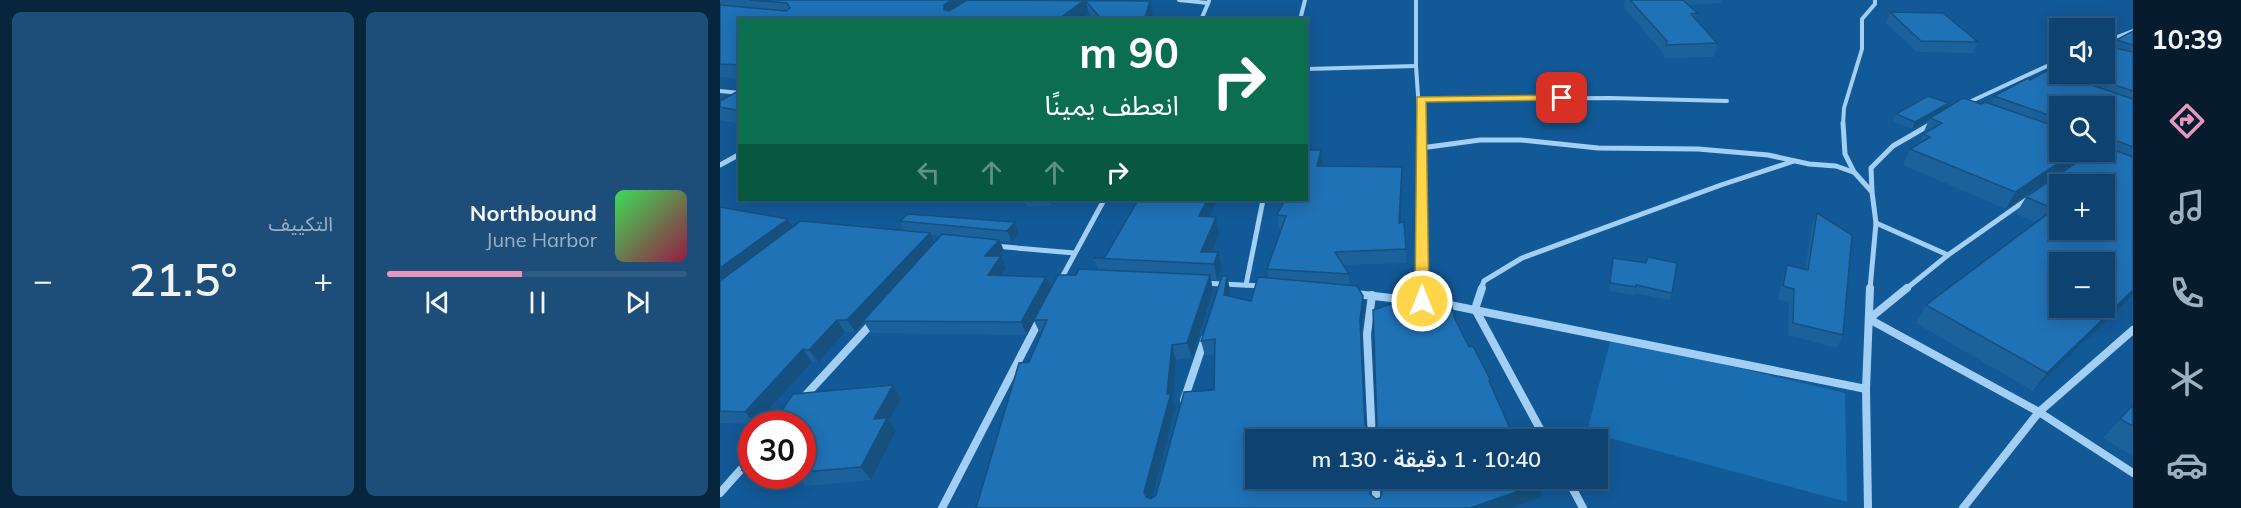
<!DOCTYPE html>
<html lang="ar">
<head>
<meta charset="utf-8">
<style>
	body { margin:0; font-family:Mulish,"Noto Sans Arabic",sans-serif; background:#1c4e79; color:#f1f3f6; direction:rtl; height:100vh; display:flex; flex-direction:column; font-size:22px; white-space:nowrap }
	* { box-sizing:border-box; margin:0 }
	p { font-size:20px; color:#9bb0c3 }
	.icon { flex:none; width:33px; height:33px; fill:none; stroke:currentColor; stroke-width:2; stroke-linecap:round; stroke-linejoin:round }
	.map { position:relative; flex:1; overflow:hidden; direction:ltr }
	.details { display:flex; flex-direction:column; gap:12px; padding:12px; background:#08253e; width:720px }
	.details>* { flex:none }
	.guide { position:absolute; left:18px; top:18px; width:570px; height:183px; border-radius:0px; box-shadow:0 3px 15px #0003,0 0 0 2px #2e5c84; direction:rtl; background:#0b6e4f; color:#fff; overflow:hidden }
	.fabs { position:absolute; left:1329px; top:18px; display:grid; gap:12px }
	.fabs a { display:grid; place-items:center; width:66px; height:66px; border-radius:0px; background:#0e4371; box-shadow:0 3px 15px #0003,0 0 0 2px #2e5c84; font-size:30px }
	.speed { position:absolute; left:18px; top:411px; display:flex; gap:12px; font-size:30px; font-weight:700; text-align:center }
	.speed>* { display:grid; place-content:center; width:78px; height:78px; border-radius:50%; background:#0e4371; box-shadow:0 3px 15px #0003,0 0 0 2px #2e5c84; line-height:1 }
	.speed .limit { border:9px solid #d22; background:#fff; color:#111 }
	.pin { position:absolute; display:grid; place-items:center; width:51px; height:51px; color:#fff; margin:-26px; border-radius:12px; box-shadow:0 3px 9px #0006 }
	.me { position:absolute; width:66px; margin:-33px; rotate:0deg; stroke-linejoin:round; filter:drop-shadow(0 0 4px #0008) }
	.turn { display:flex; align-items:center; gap:21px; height:126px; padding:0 30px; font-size:27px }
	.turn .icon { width:78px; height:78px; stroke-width:2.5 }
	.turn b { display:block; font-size:42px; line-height:51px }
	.lanes { display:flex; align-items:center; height:57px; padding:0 30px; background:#0003; justify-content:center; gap:30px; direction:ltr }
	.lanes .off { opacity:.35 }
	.big { font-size:45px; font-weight:600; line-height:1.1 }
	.details .card { flex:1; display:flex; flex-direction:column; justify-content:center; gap:9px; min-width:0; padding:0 21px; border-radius:9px; background:#1c4e79 }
	.song { display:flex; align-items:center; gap:18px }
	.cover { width:72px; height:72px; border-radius:9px; background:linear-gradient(135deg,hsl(130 70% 55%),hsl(340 70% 35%)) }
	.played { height:6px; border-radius:3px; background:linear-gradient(90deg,#e797bd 45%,#2e5c84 45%) }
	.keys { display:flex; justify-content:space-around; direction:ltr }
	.heat { display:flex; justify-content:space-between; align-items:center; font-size:33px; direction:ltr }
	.details .tiles { flex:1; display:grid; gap:12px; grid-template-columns:repeat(2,1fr) }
	.trip { position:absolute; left:525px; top:429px; width:363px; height:60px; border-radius:0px; background:#0e4371; box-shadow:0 3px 15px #0003,0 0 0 2px #2e5c84; font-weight:600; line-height:60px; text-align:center; direction:rtl }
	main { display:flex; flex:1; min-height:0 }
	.menu { display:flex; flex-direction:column; width:108px; justify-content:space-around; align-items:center; background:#061b2d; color:#9bb0c3 }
	.menu .icon { width:42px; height:42px }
	.menu .current { color:#e797bd }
	.menu b { font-size:27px; color:#f1f3f6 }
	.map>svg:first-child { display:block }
</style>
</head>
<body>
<main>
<nav class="menu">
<b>10:39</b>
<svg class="icon current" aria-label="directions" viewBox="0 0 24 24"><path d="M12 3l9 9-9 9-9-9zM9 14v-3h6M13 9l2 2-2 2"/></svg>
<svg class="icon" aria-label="music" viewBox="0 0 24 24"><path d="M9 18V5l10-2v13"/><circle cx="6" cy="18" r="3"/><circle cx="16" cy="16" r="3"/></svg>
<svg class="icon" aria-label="phone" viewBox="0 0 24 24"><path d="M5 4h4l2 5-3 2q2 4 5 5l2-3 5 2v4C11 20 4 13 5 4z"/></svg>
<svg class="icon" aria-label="climate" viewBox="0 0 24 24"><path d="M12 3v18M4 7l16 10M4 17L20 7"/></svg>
<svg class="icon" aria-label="car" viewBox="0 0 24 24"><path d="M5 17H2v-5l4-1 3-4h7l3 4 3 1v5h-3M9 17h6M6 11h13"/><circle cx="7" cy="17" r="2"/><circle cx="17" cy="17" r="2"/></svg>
</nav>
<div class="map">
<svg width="1413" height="508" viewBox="0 0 1413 508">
	<rect width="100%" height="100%" fill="#125997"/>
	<polygon fill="#196db1" points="891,338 1125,393 1127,502 867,432"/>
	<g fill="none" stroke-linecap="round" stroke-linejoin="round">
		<g stroke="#a2cff3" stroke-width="4">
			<polyline points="459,0 488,3"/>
			<polyline points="696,0 696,66 700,125"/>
			<polyline points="481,20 489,1"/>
			<polyline points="580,20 585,0"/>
			<polyline points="1384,42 1413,31"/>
			<polyline points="586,69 696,66"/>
			<polyline points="0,91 20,93"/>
			<polyline points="700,99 890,98 1007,101"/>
			<polyline points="1245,104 1340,60"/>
			<polyline points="1123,125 1124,108 1142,49 1142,19 1155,4 1155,0"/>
		</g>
		<g stroke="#a2cff3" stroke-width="5">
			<polyline points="700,123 702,289"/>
			<polyline points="1123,123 1125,154 1134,172 1152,192 1156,223 1150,289"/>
			<polyline points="701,148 760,140 801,140 878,148 978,149 1048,155 1089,164 1116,166 1133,172"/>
			<polyline points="1362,152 1376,157"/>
			<polyline points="0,165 20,154"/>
			<polyline points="1152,191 1151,168 1173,146 1211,124"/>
			<polyline points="1156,223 1228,255"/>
			<polyline points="274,246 354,253"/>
			<polyline points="340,281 384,200"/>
			<polyline points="483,283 542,286"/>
			<polyline points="526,285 543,200"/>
			<polyline points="761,289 764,281 802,258 1001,185 1074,161"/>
			<polyline points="1186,289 1228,255 1309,198"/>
		</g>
		<g stroke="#a2cff3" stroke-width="8">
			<polyline points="702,288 702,301"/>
			<polyline points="762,288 755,309 826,440"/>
			<polyline points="1187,288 1149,319 1319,412 1413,473"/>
			<polyline points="636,294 715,303"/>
			<polyline points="652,295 647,334 652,440"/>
			<polyline points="725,304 1146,389"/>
			<polyline points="84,397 152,323"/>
			<polyline points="464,400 485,338"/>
			<polyline points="655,478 657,508"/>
			<polyline points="847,478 863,508"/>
			<polyline points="0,493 32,457"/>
			<polyline points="222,508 320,319"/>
			<polyline points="1148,508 1146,389 1150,288"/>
			<polyline points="1243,508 1319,412 1413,330"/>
		</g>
	</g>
	<g fill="#1b629d" fill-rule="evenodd">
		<polygon points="0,0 429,0 433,13 431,20 375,20 369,13 20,20 20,79 0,77 0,5 3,6 1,2 0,3"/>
		<polygon points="905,0 1001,0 1001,3 968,5 977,13 976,18 997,43 994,57 944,58 944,54 904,7"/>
		<polygon points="1170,12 1258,42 1253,53 1197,52 1166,23"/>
		<polygon points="1413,31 1413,295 1313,391 1196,323 1206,305 1316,223 1296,214 1306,197 1384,152 1384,106 1340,106 1340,152 1364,152 1361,157 1286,209 1183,165 1190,149 1199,144 1209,119 1192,129 1173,121 1176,114 1229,103 1227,108 1271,104 1274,96 1310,80 1334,72 1338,65 1340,64 1340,74 1384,74 1391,47 1396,40"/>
		<polygon points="20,90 20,124 0,120 0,101"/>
		<path d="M602,162L601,166L682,167L680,223L686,249V263L623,265L629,274L630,286L643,296L644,311L641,334L645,426L651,431L655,430L657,425L686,304L735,319L749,347L771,381V386L789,426L536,440L650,494L656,499L820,498L791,508H256L309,362L321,335L314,321L307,335L151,333L144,322L135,332H125L98,362H92L35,424L0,423V207L73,227L185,231L180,221L295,222L299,233L292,242L280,241L284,251L280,256L286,268L281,275L326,277L331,288L356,275L378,270L374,258L385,257L490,217H496L499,233L491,252H498L502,268L497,280H491L493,290L472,358L456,360L453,400L455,408L432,498L436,495L494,390V354L485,356L481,341L507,276L510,290L509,296L531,301L549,278L547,269L561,228H559L557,215ZM210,235L221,236L215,243Z"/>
		<polygon points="304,200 334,200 332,205 307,207"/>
		<polygon points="1097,213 1123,335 1117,348 1068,335 1069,302 1058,299 1063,277 1067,265 1085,270 1092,225"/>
		<polygon points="893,258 952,293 950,300 915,293 915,295 889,291"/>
		<polygon points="173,385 181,398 169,421 176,431 151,480 85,486 79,478 34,483 22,470 32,456 32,476 82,476 82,424"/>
		<polygon points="1413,405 1413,456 1383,438"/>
	</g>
	<g fill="#16507f">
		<polygon points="232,0 256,0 229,18 224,10 224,5"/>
		<polygon points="365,0 369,13 359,20 337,20"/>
		<polygon points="430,1 433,13 431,20 424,20"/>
		<polygon points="1229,103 1226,110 1192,129 1195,122"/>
		<polygon points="601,150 602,162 598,178 597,166"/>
		<polygon points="1355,152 1364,152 1361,157 1286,209 1295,192"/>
		<polygon points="682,167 682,180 680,236 679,223"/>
		<polygon points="330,200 334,200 332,205"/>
		<polygon points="487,200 497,200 483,232 479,216"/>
		<polygon points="496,217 499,233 487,263 481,252"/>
		<polygon points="68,219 75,231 0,287 0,268"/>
		<polygon points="295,222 299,233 292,242 287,231"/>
		<polygon points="210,233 216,245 143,321 144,322 135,332 127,320"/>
		<polygon points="279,240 284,251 271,268 265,256"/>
		<polygon points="498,252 502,268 497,280 494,264"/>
		<polygon points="281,256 286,268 273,287 268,275"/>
		<polygon points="490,275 493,290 472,358 467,343"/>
		<polygon points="507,276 510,290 507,309 504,295"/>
		<polygon points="326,277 331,289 307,335 301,322"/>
		<polygon points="1413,290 1413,295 1313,391 1327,373"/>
		<polygon points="643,296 644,311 641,334 646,440 640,320"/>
		<polygon points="117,320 125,332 98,362 89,350"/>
		<polygon points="452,345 456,360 453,400 455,408 430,507 424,492 447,394"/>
		<polygon points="83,349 92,362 35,424 25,412"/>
		<polygon points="173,385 181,398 169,421 176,431 151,480 141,467 154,419"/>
		<polygon points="822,483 820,498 791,508 750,508"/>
	</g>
	<g fill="#1f72b6" stroke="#16507f" stroke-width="1.5" fill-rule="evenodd">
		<polygon points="30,0 232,0 224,5 224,10 229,11 247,0 430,1 424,20 382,20 365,0 337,20 20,20 20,65 0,64 0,5 66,11 70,8 67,3"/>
		<polygon points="910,0 963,0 977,13 971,14 997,43 946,45 947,41"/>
		<polygon points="1170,12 1223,13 1258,42 1201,41"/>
		<polygon points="1413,31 1413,45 1396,40"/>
		<polygon points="1388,43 1391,47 1413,52 1413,91 1362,74 1384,74 1384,45"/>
		<polygon points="1328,70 1413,99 1413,147 1384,136 1384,106 1340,106 1340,119 1274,96 1308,78 1310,80"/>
		<polygon points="20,90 20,111 0,107 0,101"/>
		<polygon points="1208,96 1229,103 1195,122 1176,114"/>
		<polygon points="1243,98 1261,104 1265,102 1340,128 1340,152 1355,152 1295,192 1190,149 1210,137 1203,134 1222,123 1210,118"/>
		<path d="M1384,146L1413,157V290L1327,373L1206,305L1334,209L1306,197L1372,152H1384ZM1340,184H1384V230H1340ZM1340,262H1384V308H1340Z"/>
		<polygon points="586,150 601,150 597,166 682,167 679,223 684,222 686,249 615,252 629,274 547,269 566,216 557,215 565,200 586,200"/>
		<polygon points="418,200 487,200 479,216 496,217 481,252 498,252 494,264 374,258 385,257"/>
		<polygon points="0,207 68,219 0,268"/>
		<polygon points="1097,213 1132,235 1123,335 1073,323 1074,289 1063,286 1067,265 1088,270"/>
		<polygon points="188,214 295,222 287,231 180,221"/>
		<polygon points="81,221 210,233 127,320 117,320 89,350 83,349 25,412 0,411 0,281"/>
		<polygon points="222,234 279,240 265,256 281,256 268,275 326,277 301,322 143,321"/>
		<polygon points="928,257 957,263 952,293 916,285 916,287 890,283 893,258 926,263"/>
		<polygon points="359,269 490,275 467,343 452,345 447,394 451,393 424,492 426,497 431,499 436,495 464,392 494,390 495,339 481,341 502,276 507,276 504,295 531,301 538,277 637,286 643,296 640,320 645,425 651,431 655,430 657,425 653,310 683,300 686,304 730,300 735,319 749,347 753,346 771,381 769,381 789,426 797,440 536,440 536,478 649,478 650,494 656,499 660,498 662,493 661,478 820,478 822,483 750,508 256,508 299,363 309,362 327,320 314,320 338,275 356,275"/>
		<polygon points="173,385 154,419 167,418 141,467 82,472 82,424 53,424 73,394"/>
		<polygon points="1413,405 1413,426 1400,419"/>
		<polygon points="32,456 32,469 22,470"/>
	</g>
	<polygon fill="#ffd54a" stroke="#a68a30" stroke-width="1.5" points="842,95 846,96 846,100 706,102 709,301 702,306 697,304 695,301 697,97"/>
</svg>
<div class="fabs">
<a><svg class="icon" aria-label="sound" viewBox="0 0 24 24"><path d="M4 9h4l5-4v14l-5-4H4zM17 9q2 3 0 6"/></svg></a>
<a><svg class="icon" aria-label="search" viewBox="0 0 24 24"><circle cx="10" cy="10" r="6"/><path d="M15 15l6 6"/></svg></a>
<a>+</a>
<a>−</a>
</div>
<div class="speed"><div class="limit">30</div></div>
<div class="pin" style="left:842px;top:98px;background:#d93025"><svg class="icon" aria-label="arrive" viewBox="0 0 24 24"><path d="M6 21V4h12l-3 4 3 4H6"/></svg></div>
<svg class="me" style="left:702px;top:301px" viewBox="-20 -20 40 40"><circle r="17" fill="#ffd54a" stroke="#fff" stroke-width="3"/><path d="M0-11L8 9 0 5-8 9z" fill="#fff"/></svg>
<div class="trip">10:40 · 1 دقيقة · 130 m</div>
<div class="guide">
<div class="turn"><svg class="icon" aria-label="right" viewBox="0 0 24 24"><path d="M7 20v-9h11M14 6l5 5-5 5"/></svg><div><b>90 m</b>انعطف يمينًا</div></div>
<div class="lanes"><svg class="icon off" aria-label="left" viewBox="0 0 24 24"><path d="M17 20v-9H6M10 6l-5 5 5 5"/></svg><svg class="icon off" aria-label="ahead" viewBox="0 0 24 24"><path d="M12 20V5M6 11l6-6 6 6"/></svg><svg class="icon off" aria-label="ahead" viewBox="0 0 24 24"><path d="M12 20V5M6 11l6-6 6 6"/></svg><svg class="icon" aria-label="right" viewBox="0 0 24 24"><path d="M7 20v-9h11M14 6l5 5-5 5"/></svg></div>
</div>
</div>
<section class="details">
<div class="tiles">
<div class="card">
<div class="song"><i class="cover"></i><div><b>Northbound</b><p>June Harbor</p></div></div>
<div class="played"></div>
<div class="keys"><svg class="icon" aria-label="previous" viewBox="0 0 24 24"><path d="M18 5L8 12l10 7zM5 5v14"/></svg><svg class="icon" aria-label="pause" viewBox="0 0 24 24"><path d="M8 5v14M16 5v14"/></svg><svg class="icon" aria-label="next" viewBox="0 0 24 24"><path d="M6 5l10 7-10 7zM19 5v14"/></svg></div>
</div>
<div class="card"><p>التكييف</p>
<div class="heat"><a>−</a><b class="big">21.5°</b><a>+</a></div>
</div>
</div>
</section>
</main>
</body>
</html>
